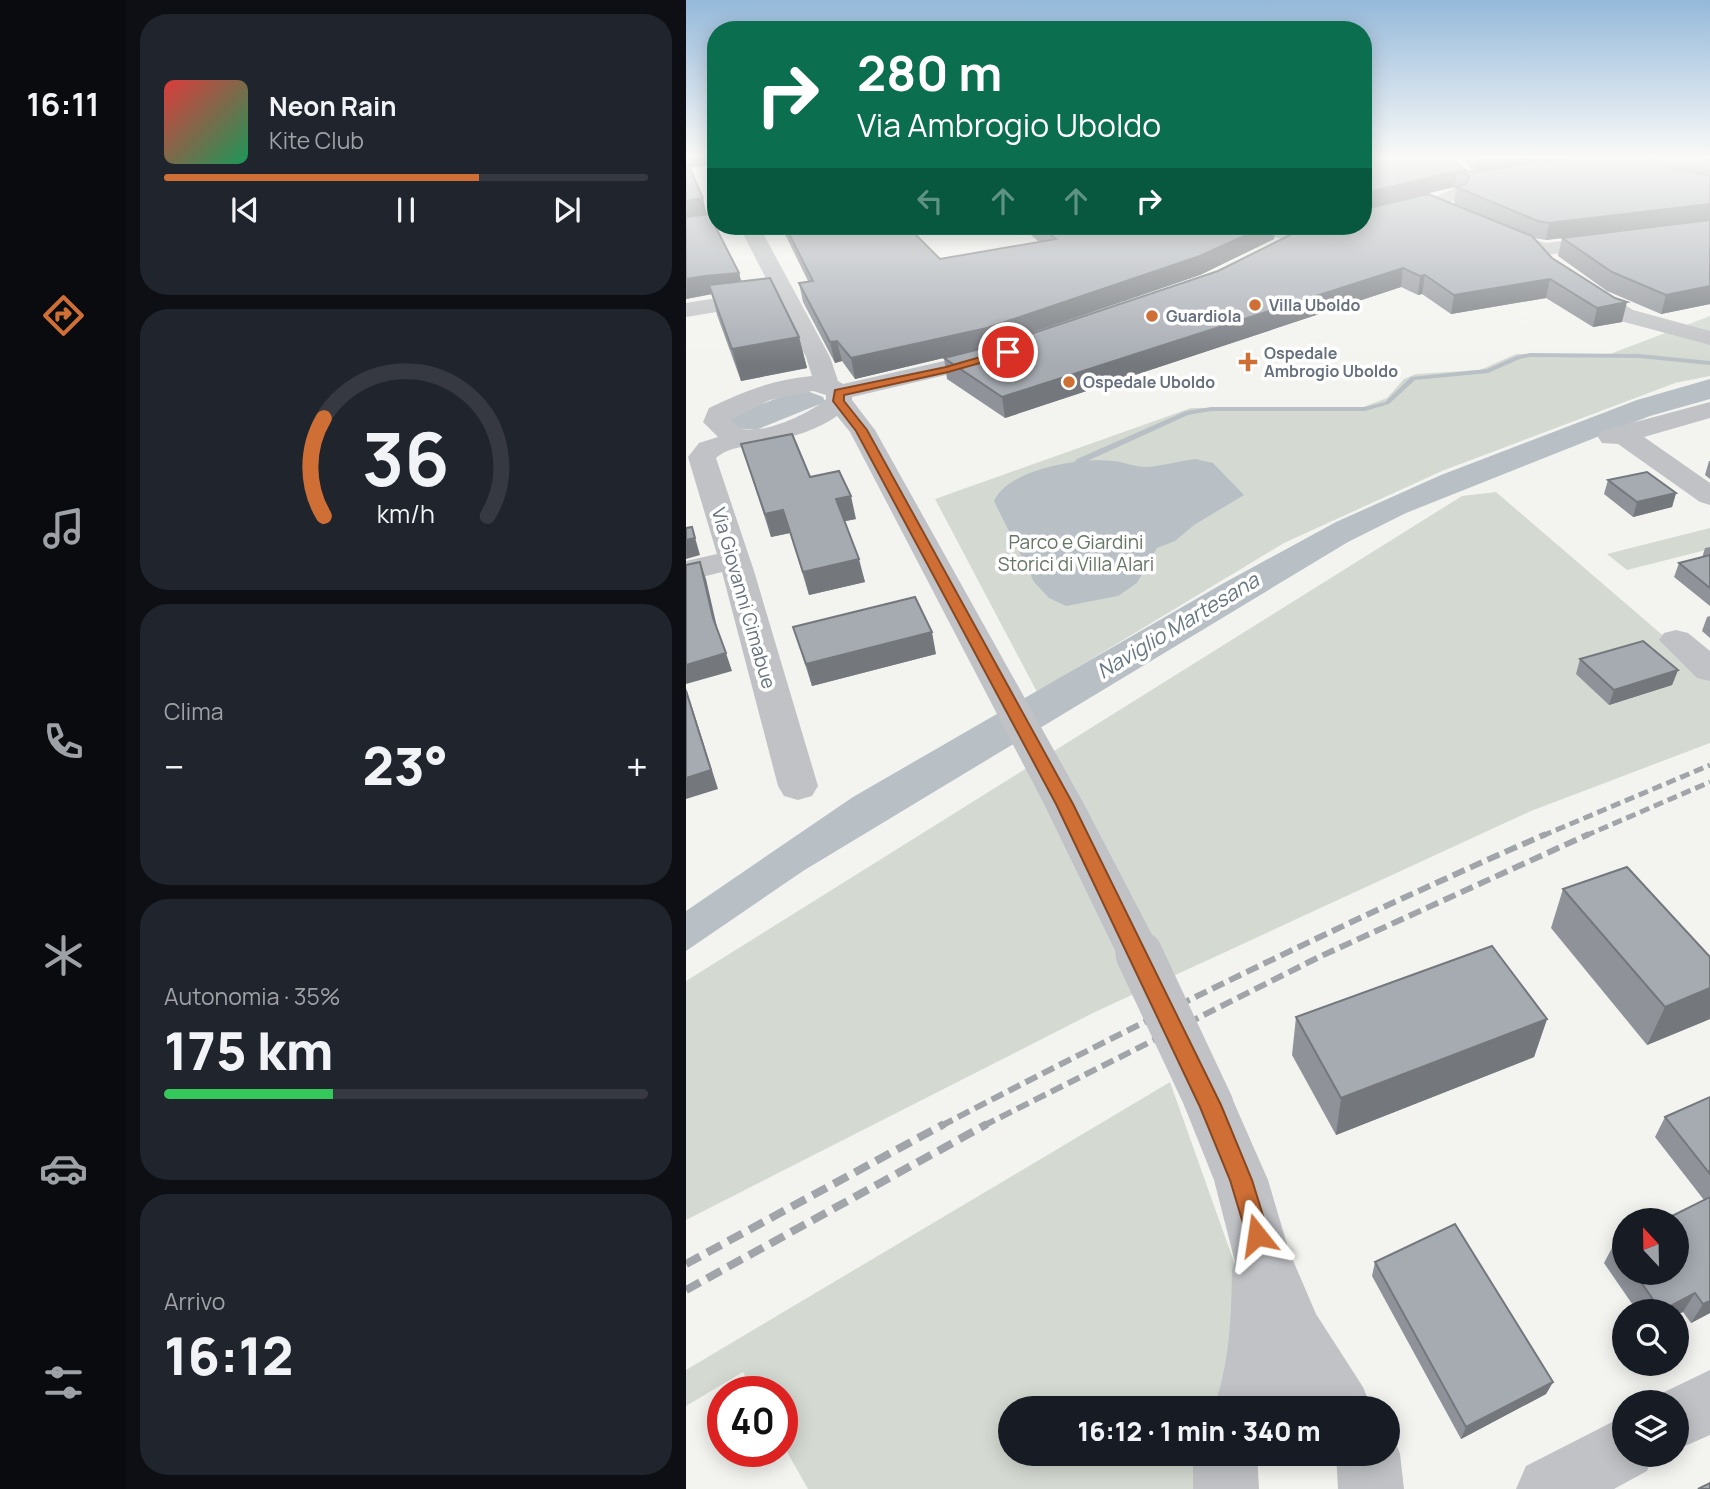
<!DOCTYPE html>
<html lang="it">
<head>
<meta charset="utf-8">
<style>
	body { margin:0; font-family:Manrope,sans-serif; background:#20242c; color:#f1f3f6; height:100vh; display:flex; flex-direction:column; font-size:26px; white-space:nowrap }
	* { box-sizing:border-box; margin:0 }
	p { font-size:23px; color:#9ea1a6 }
	.icon { flex:none; width:38px; height:38px; fill:none; stroke:currentColor; stroke-width:2; stroke-linecap:round; stroke-linejoin:round }
	.map { position:relative; flex:1; overflow:hidden }
	.panel { display:flex; flex-direction:column; gap:14px; padding:14px; background:#0d0f14; width:560px }
	.panel>* { flex:none }
	.hud { position:absolute; left:21px; top:21px; width:665px; height:214px; border-radius:28px; box-shadow:0 4px 18px #0003; background:#0b6e4f; color:#fff; overflow:hidden }
	.needle { width:46px; rotate:338deg }
	.buttons { position:absolute; left:926px; top:1208px; display:grid; gap:14px }
	.buttons a { display:grid; place-items:center; width:77px; height:77px; border-radius:50%; background:#171b24; box-shadow:0 4px 18px #0003; font-size:35px }
	.speed { position:absolute; left:21px; top:1376px; display:flex; gap:14px; font-size:35px; font-weight:700; text-align:center }
	.speed>* { display:grid; place-content:center; width:91px; height:91px; border-radius:50%; background:#171b24; box-shadow:0 4px 18px #0003; line-height:1 }
	.speed .limit { border:10px solid #d22; background:#fff; color:#111 }
	.pin { position:absolute; display:grid; place-items:center; width:60px; height:60px; color:#fff; margin:-30px; border:4px solid #fff; border-radius:50%; box-shadow:0 2px 7px #0007 }
	.me { position:absolute; width:77px; margin:-38px; rotate:345deg; stroke-linejoin:round; filter:drop-shadow(0 0 5px #0008) }
	.turn { display:flex; align-items:center; gap:24px; height:147px; padding:0 35px; font-size:32px }
	.turn .icon { width:91px; height:91px; stroke-width:2.5 }
	.turn b { display:block; font-size:49px; line-height:60px }
	.lanes { display:flex; align-items:center; height:66px; padding:0 35px; background:#0003; justify-content:center; gap:35px; direction:ltr }
	.lanes .off { opacity:.35 }
	.big { font-size:52px; font-weight:800; line-height:1.1 }
	.panel .widget { flex:1; display:flex; flex-direction:column; justify-content:center; gap:10px; min-width:0; padding:0 24px; border-radius:28px; background:#20242c }
	.panel .dial { align-items:center; gap:0 }
	.dial svg { height:182px; overflow:visible; fill:none; stroke:#363941; stroke-width:7; stroke-linecap:round; text-anchor:middle }
	.dial text { fill:#f1f3f6; stroke:none }
	.song { display:flex; align-items:center; gap:21px }
	.cover { width:84px; height:84px; border-radius:10px; background:linear-gradient(135deg,hsl(0 70% 55%),hsl(150 70% 35%)) }
	.played { height:7px; border-radius:4px; background:linear-gradient(90deg,#cf6f35 65%,#363941 65%) }
	.keys { display:flex; justify-content:space-around; direction:ltr }
	.heat { display:flex; justify-content:space-between; align-items:center; font-size:38px; direction:ltr }
	.charge { height:10px; border-radius:5px; background:linear-gradient(90deg,#34c759 35%,#363941 0) }
	.trip { position:absolute; left:312px; top:1396px; width:402px; height:70px; border-radius:35px; background:#171b24; box-shadow:0 4px 18px #0003; font-weight:800; line-height:70px; text-align:center }
	main { display:flex; flex:1; min-height:0 }
	.dock { display:flex; flex-direction:column; width:126px; justify-content:space-around; align-items:center; background:#090b0e; color:#9ea1a6 }
	.dock .icon { width:49px; height:49px }
	.dock .current { color:#cf6f35 }
	.dock b { font-size:32px; color:#f1f3f6 }
	.map>svg:first-child { display:block }
</style>
</head>
<body>
<main>
<nav class="dock">
<b>16:11</b>
<svg class="icon current" aria-label="directions" viewBox="0 0 24 24"><path d="M12 3l9 9-9 9-9-9zM9 14v-3h6M13 9l2 2-2 2"/></svg>
<svg class="icon" aria-label="music" viewBox="0 0 24 24"><path d="M9 18V5l10-2v13"/><circle cx="6" cy="18" r="3"/><circle cx="16" cy="16" r="3"/></svg>
<svg class="icon" aria-label="phone" viewBox="0 0 24 24"><path d="M5 4h4l2 5-3 2q2 4 5 5l2-3 5 2v4C11 20 4 13 5 4z"/></svg>
<svg class="icon" aria-label="climate" viewBox="0 0 24 24"><path d="M12 3v18M4 7l16 10M4 17L20 7"/></svg>
<svg class="icon" aria-label="car" viewBox="0 0 24 24"><path d="M5 17H2v-5l4-1 3-4h7l3 4 3 1v5h-3M9 17h6M6 11h13"/><circle cx="7" cy="17" r="2"/><circle cx="17" cy="17" r="2"/></svg>
<svg class="icon" aria-label="filters" viewBox="0 0 24 24"><path d="M4 7h16M4 17h16"/><circle cx="9" cy="7" r="2"/><circle cx="15" cy="17" r="2"/></svg>
</nav>
<section class="panel">
<div class="widget">
<div class="song"><i class="cover"></i><div><b>Neon Rain</b><p>Kite Club</p></div></div>
<div class="played"></div>
<div class="keys"><svg class="icon" aria-label="previous" viewBox="0 0 24 24"><path d="M18 5L8 12l10 7zM5 5v14"/></svg><svg class="icon" aria-label="pause" viewBox="0 0 24 24"><path d="M8 5v14M16 5v14"/></svg><svg class="icon" aria-label="next" viewBox="0 0 24 24"><path d="M6 5l10 7-10 7zM19 5v14"/></svg></div>
</div>
<div class="widget dial"><svg viewBox="0 0 100 80">
<path d="M14 69A42 42 0 1 1 86 69"/>
<path d="M14 69A42 42 0 0 1 14 26" stroke="#cf6f35"/>
<text x="50" y="56" font-size="32" font-weight="700">36</text>
<text x="50" y="72" font-size="11">km/h</text>
</svg></div>
<div class="widget"><p>Clima</p>
<div class="heat"><a>−</a><b class="big">23°</b><a>+</a></div>
</div>
<div class="widget"><p>Autonomia · 35%</p><b class="big">175 km</b><div class="charge"></div></div>
<div class="widget"><p>Arrivo</p><b class="big">16:12</b></div>
</section>
<div class="map">
<svg width="1024" height="1489" viewBox="0 0 1024 1489">
	<rect width="100%" height="100%" fill="#f3f4f0"/>
	<g fill="#d4dad2">
		<polygon points="1024,316 1024,376 989,383 756,471 598,543 351,692 249,499 505,408 677,407 701,398 718,379 730,374 794,370 830,354 924,354"/>
		<polygon points="810,492 1024,676 1024,743 845,811 409,1012 0,1220 0,981 776,496"/>
		<polygon points="1024,528 1024,549 941,570 921,554"/>
		<polygon points="484,1082 553,1276 539,1409 324,1409 324,1454 523,1454 510,1489 122,1489 96,1443 96,1391 67,1391 57,1372 0,1406 0,1370"/>
	</g>
	<g fill="#b8c0c5">
		<polygon points="1024,379 1024,399 964,416 720,513 662,542 117,871 0,951 0,911 167,797 536,584 650,522 755,475 951,400"/>
		<polygon points="121,391 137,397 139,402 70,430 51,428 44,422 45,417 52,413 102,394"/>
		<path d="M509,459L527,463L558,495L508,525L489,541L471,548L451,583L432,596L380,606L363,598L348,582L308,501C322,469 395,457 427,461C438,462 449,467 460,467C476,466 493,461 509,459Z"/>
	</g>
	<g fill="none" stroke-linecap="round" stroke-linejoin="round">
		<polygon fill="#b8c0c5" fill-rule="evenodd" points="844,353 953,354 1024,361 1024,365 953,358 844,357 834,359 802,373 729,380 703,404 679,411 525,411 502,415 397,463 388,472 382,472 381,470 391,459 500,411 525,407 679,407 699,402 725,377 801,369 830,356"/>
		<g fill="#c0c2c5" fill-rule="evenodd">
			<path d="M785,176L794,181L786,192L775,199L677,224V212C704,206 732,203 758,193C769,189 775,178 785,176Z"/>
			<polygon points="1024,222 1024,234 860,255 836,250 803,237 800,233 810,227 860,243"/>
			<path d="M53,226H73L144,357L152,381L157,384L311,349L320,351L323,356L320,361L166,397V400L189,430L398,804L476,954L469,967L453,973L437,967L358,804L164,432L151,416C131,430 107,437 83,442C65,447 45,445 30,458L68,571L132,786L126,796L112,800L98,796L92,786L36,572L0,581V561L31,554L2,457L13,443L32,437L17,422L23,408C55,392 89,379 126,376L120,357L90,298L87,302L79,304L0,317V303L79,290L88,294ZM127,391L140,395V399C125,413 79,434 58,429C53,428 48,423 44,420L84,400Z"/>
			<polygon points="545,226 592,226 627,232 630,236 627,240 620,242 555,232"/>
			<polygon points="893,280 901,281 947,310 1024,331 1024,345 931,320 885,291 882,286 885,281"/>
			<polygon points="1024,402 1024,418 958,437 1024,483 1024,505 1014,502 932,444 916,443 912,437 916,431"/>
			<polygon points="990,630 1002,633 1024,651 1024,681 1011,678 973,640 978,633"/>
			<path d="M524,1082L542,1089L582,1180L603,1251L630,1314L677,1387L686,1409H528C544,1357 545,1323 546,1270L549,1262L528,1180L498,1105L506,1089Z"/>
			<polygon points="1024,1370 1024,1435 990,1450 990,1402 965,1402 968,1397"/>
			<polygon points="938,1416 938,1454 968,1454 961,1471 928,1489 830,1489 840,1466"/>
			<polygon points="702,1430 705,1431 714,1454 718,1489 652,1489 650,1454 702,1454"/>
			<polygon points="507,1454 571,1454 573,1489 507,1489"/>
		</g>
		<g stroke="#a1a5aa" stroke-width="5" stroke-dasharray="10 5" stroke-linecap="butt">
			<polyline points="856,836 1024,765"/>
			<polyline points="899,836 1024,782"/>
		</g>
		<g stroke="#a1a5aa" stroke-width="6" stroke-dasharray="13 6" stroke-linecap="butt">
			<path d="M255,1126C454,1022 654,924 860,834"/>
			<polyline points="297,1126 633,957 903,834"/>
		</g>
		<g stroke="#a1a5aa" stroke-width="8" stroke-dasharray="16 8" stroke-linecap="butt">
			<polyline points="0,1264 258,1124"/>
			<polyline points="0,1290 301,1124"/>
		</g>
		<polyline stroke="#c0c2c5" stroke-width="47" points="453,954 524,1105"/>
	</g>
	<g fill="#8f9399" fill-rule="evenodd">
		<polygon points="0,156 30,156 30,164 3,167 21,214 53,273 55,281 113,337 121,368 55,381 31,315 26,294 0,299"/>
		<path d="M677,156L787,172H789L771,156H899L982,166L1001,171L957,156H1024V304L975,314L921,291L872,256L876,238L860,240L847,238L866,258L936,322L907,327L860,298L765,314L736,294L732,295L715,287L319,418L261,379L258,358L275,354L169,379L156,361L149,363L117,302L113,283L122,281L95,226H221L254,259L353,242L335,226H589L588,239L514,275L312,345L677,226ZM768,187L770,188L768,204L806,220L679,209Z"/>
		<polygon points="55,444 170,519 159,521 179,582 123,595 104,533 85,537"/>
		<polygon points="1023,461 1024,461 1024,479 1019,475"/>
		<polygon points="922,480 990,493 986,507 947,517 918,494"/>
		<polygon points="1024,547 1024,606 988,577 993,563 1016,558 1019,548"/>
		<polygon points="1024,616 1024,638 1016,631 1021,617"/>
		<polygon points="107,627 250,654 126,686"/>
		<polygon points="894,659 992,670 986,685 923,705 890,674"/>
		<polygon points="877,889 1024,957 1024,1019 961,1045 865,928"/>
		<polygon points="610,1017 861,1019 848,1057 650,1135 606,1055"/>
		<polygon points="1024,1097 1024,1313 1005,1323 997,1312 990,1315 990,1311 951,1311 918,1263 928,1244 938,1239 938,1272 990,1272 1018,1200 969,1137 979,1117"/>
		<polygon points="689,1262 867,1382 860,1394 775,1439 686,1276"/>
	</g>
	<g fill="#74787d">
		<polygon points="0,156 30,156 30,164 1,168"/>
		<polygon points="792,156 899,156 790,172"/>
		<polygon points="771,171 768,187 677,209 678,193"/>
		<polygon points="17,198 21,216 0,219 0,201"/>
		<polygon points="1024,204 1024,220 860,240 863,223"/>
		<polygon points="580,226 589,226 588,239 514,275 303,347 169,379 165,358"/>
		<polygon points="717,268 715,287 319,418 316,397"/>
		<polygon points="53,273 58,292 23,285 26,294 0,299 0,279 19,276"/>
		<polygon points="739,275 736,294 732,295 734,276"/>
		<polygon points="864,279 860,298 765,314 768,295"/>
		<polygon points="1024,286 1024,304 975,314 980,295"/>
		<polygon points="941,302 936,322 907,327 911,308"/>
		<polygon points="113,337 121,368 55,381 46,349"/>
		<polygon points="151,341 156,361 149,363 144,342"/>
		<polygon points="990,493 986,507 947,517 951,502"/>
		<polygon points="165,496 170,519 155,522 150,499"/>
		<polygon points="97,510 104,533 85,537 79,514"/>
		<polygon points="6,527 14,555 0,559 0,540"/>
		<polygon points="173,559 179,582 123,595 117,572"/>
		<polygon points="14,562 20,579 33,636 27,618"/>
		<polygon points="246,632 250,654 126,686 120,664"/>
		<polygon points="40,653 46,671 0,684 0,665"/>
		<polygon points="992,670 986,685 923,705 928,690"/>
		<polygon points="0,688 32,789 0,799"/>
		<polygon points="1024,988 1024,1019 961,1045 979,1007"/>
		<polygon points="861,1019 848,1057 650,1135 655,1098"/>
		<polygon points="1009,1293 997,1312 990,1315 990,1311 975,1311"/>
		<polygon points="1024,1301 1024,1313 1005,1323 1017,1304"/>
		<polygon points="867,1382 860,1394 775,1439 780,1427"/>
	</g>
	<g fill="#a6abb2" stroke="#74787d" stroke-width="2">
		<polygon points="677,156 765,156 780,171 787,172 901,156 955,156 982,166 1024,176 1024,204 863,223 852,221 770,187 780,184 783,178 779,173 771,171 678,193 677,197"/>
		<polygon points="1010,156 1024,156 1024,161"/>
		<polygon points="0,160 17,198 0,201"/>
		<polygon points="742,194 846,236 866,258 929,298 941,302 911,308 864,279 768,295 739,275 734,276 717,268 316,397 258,358 321,342 532,271 606,234 629,226 677,226 677,208 679,209"/>
		<polygon points="23,214 53,273 19,276 0,279 0,217"/>
		<polygon points="1024,220 1024,286 980,295 926,272 876,238"/>
		<polygon points="99,226 221,226 254,259 370,239 354,226 580,226 514,256 301,328 165,358 151,341 144,342 113,283 127,281"/>
		<polygon points="84,278 113,337 46,349 23,285"/>
		<polygon points="106,434 124,477 153,471 165,496 150,499 173,559 117,572 97,510 79,514 55,444"/>
		<polygon points="961,472 990,493 951,502 922,480"/>
		<polygon points="6,527 9,538 0,540 0,528"/>
		<polygon points="1024,555 1024,588 993,563"/>
		<polygon points="14,562 27,618 40,653 0,665 0,565"/>
		<polygon points="229,597 246,632 120,664 107,627"/>
		<polygon points="957,641 992,670 928,690 894,659"/>
		<polygon points="0,691 25,770 0,778"/>
		<polygon points="941,867 1024,957 1024,988 979,1007 877,889"/>
		<polygon points="806,946 861,1019 655,1098 610,1017"/>
		<polygon points="1024,1097 1024,1174 979,1117"/>
		<polygon points="1024,1197 1024,1301 1017,1304 1009,1293 975,1311 948,1272 990,1272 990,1220 978,1220"/>
		<polygon points="769,1224 867,1382 780,1427 689,1262"/>
		<polygon points="938,1239 938,1259 928,1244"/>
		<polygon points="1024,1483 1024,1489 1012,1489"/>
	</g>
	<linearGradient id="sky" x2="0" y2="1"><stop stop-color="#95b9da"/><stop offset="0.43" stop-color="#fafaf8"/><stop offset="1" stop-color="#fafaf8" stop-opacity="0"/></linearGradient>
	<rect width="1024" height="365" fill="url(#sky)"/>
	<polygon fill="#cf6f35" stroke="#874822" stroke-width="2" points="322,349 326,350 326,354 262,372 158,395 158,401 181,430 387,804 535,1105 566,1180 583,1235 579,1243 571,1246 563,1243 544,1180 514,1107 370,804 170,431 147,401 149,390 260,367"/>
	<g fill="#cf6f35" stroke="#fff" stroke-width="2.5">
		<circle cx="569" cy="305" r="7"/>
		<circle cx="466" cy="316" r="7"/>
		<path d="M558.5 351.5h7v7h7v7h-7v7h-7v-7h-7v-7h7z"/>
		<circle cx="383" cy="382" r="7"/>
	</g>
	<g text-anchor="middle" stroke-width="7" stroke-linejoin="round" paint-order="stroke">
		<g font-size="16" font-weight="bold" fill="#66707e" stroke="#fff" text-anchor="start">
			<text x="583" y="311">Villa Uboldo</text>
			<text x="480" y="322">Guardiola</text>
			<text x="578" y="359">Ospedale<tspan x="578" dy="18">Ambrogio Uboldo</tspan></text>
			<text x="397" y="388">Ospedale Uboldo</text>
		</g>
		<g font-size="19" fill="#657664" stroke="#fff">
			<text x="390" y="549">Parco e Giardini<tspan x="390" dy="22">Storici di Villa Alari</tspan></text>
		</g>
		<g font-size="19" fill="#66707e" stroke="#fff">
			<text transform="translate(58 598) rotate(74)" y="7">Via Giovanni Cimabue</text>
		</g>
		<g font-size="21" font-style="italic" fill="#677782" stroke="#fff">
			<text transform="translate(492 626) rotate(-31)" y="7">Naviglio Martesana</text>
		</g>
	</g>
</svg>
<div class="buttons">
<a><svg class="needle" viewBox="-14 -14 28 28"><path d="M0-13l5 13h-10z" fill="#e53935"/><path d="M0 13l5-13h-10z" fill="#9ea1a6"/></svg></a>
<a><svg class="icon" aria-label="search" viewBox="0 0 24 24"><circle cx="10" cy="10" r="6"/><path d="M15 15l6 6"/></svg></a>
<a><svg class="icon" aria-label="layers" viewBox="0 0 24 24"><path d="M12 4l9 5-9 5-9-5zM3 14l9 5 9-5"/></svg></a>
</div>
<div class="speed"><div class="limit">40</div></div>
<div class="pin" style="left:322px;top:352px;background:#d93025"><svg class="icon" aria-label="arrive" viewBox="0 0 24 24"><path d="M6 21V4h12l-3 4 3 4H6"/></svg></div>
<svg class="me" style="left:571px;top:1235px" viewBox="-20 -20 40 40"><path d="M0-17L14 15 0 8-14 15z" fill="#cf6f35" stroke="#fff" stroke-width="4"/></svg>
<div class="trip">16:12 · 1 min · 340 m</div>
<div class="hud">
<div class="turn"><svg class="icon" aria-label="right" viewBox="0 0 24 24"><path d="M7 20v-9h11M14 6l5 5-5 5"/></svg><div><b>280 m</b>Via Ambrogio Uboldo</div></div>
<div class="lanes"><svg class="icon off" aria-label="left" viewBox="0 0 24 24"><path d="M17 20v-9H6M10 6l-5 5 5 5"/></svg><svg class="icon off" aria-label="ahead" viewBox="0 0 24 24"><path d="M12 20V5M6 11l6-6 6 6"/></svg><svg class="icon off" aria-label="ahead" viewBox="0 0 24 24"><path d="M12 20V5M6 11l6-6 6 6"/></svg><svg class="icon" aria-label="right" viewBox="0 0 24 24"><path d="M7 20v-9h11M14 6l5 5-5 5"/></svg></div>
</div>
</div>
</main>
</body>
</html>
